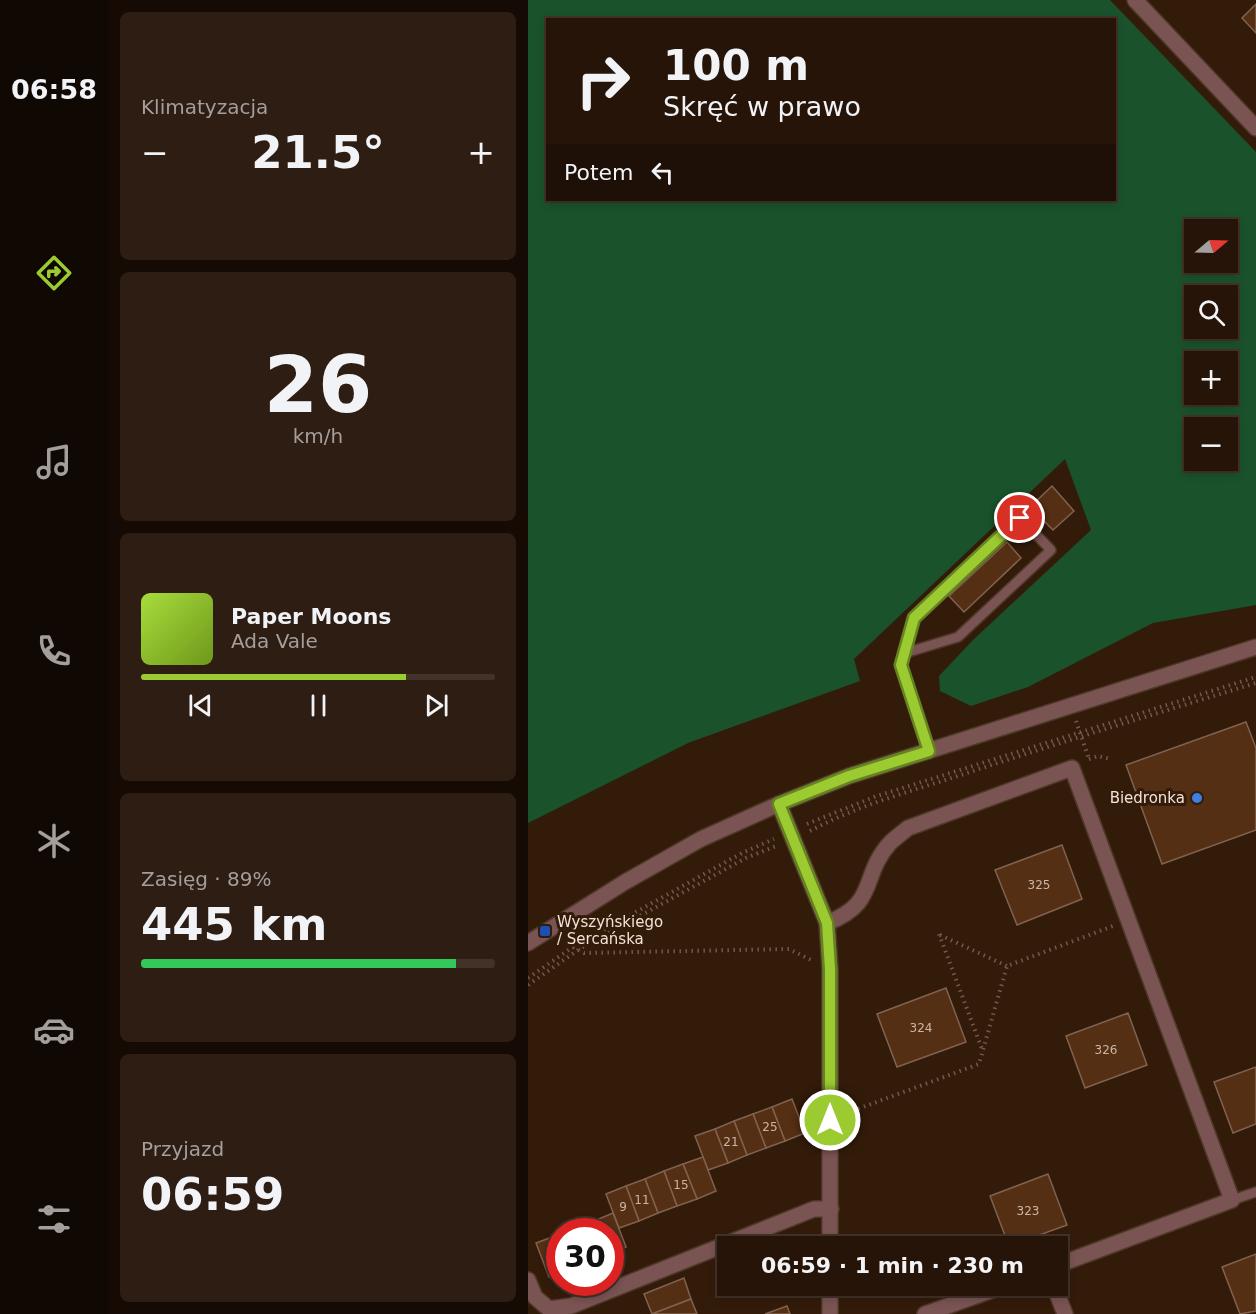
<!DOCTYPE html>
<html lang="pl">
<head>
<meta charset="utf-8">
<style>
	body { margin:0; font-family:"DejaVu Sans",sans-serif; background:#2e1d12; color:#f1f3f6; height:100vh; display:flex; flex-direction:column; font-size:22px; white-space:nowrap }
	* { box-sizing:border-box; margin:0 }
	p { font-size:20px; color:#a49e9c }
	.icon { flex:none; width:33px; height:33px; fill:none; stroke:currentColor; stroke-width:2; stroke-linecap:round; stroke-linejoin:round }
	.map { position:relative; flex:1; overflow:hidden }
	.side { display:flex; flex-direction:column; gap:12px; padding:12px; background:#150b04; width:420px }
	.side>* { flex:none }
	.hud { position:absolute; left:18px; top:18px; width:570px; height:183px; border-radius:0px; box-shadow:0 3px 9px #0003,0 0 0 2px #423329; background:#261408; color:#f1f3f6; overflow:hidden }
	.needle { width:39px; rotate:71deg }
	.buttons { position:absolute; left:656px; top:219px; display:grid; gap:12px }
	.buttons a { display:grid; place-items:center; width:54px; height:54px; border-radius:0px; background:#261408; box-shadow:0 3px 9px #0003,0 0 0 2px #423329; font-size:30px }
	.speed { position:absolute; left:18px; top:1218px; display:flex; gap:12px; font-size:30px; font-weight:700; text-align:center }
	.speed>* { display:grid; place-content:center; width:78px; height:78px; border-radius:50%; background:#261408; box-shadow:0 3px 9px #0003,0 0 0 2px #423329; line-height:1 }
	.speed .limit { border:9px solid #d22; background:#fff; color:#111 }
	.pin { position:absolute; display:grid; place-items:center; width:51px; height:51px; color:#fff; margin:-26px; border:3px solid #fff; border-radius:50%; box-shadow:0 2px 6px #0007 }
	.me { position:absolute; width:66px; margin:-33px; rotate:0deg; stroke-linejoin:round; filter:drop-shadow(0 0 4px #0008) }
	.turn { display:flex; align-items:center; gap:21px; height:126px; padding:0 18px; font-size:27px }
	.turn .icon { width:78px; height:78px; stroke-width:2.5 }
	.turn b { display:block; font-size:42px; line-height:51px }
	.then { display:flex; align-items:center; height:57px; padding:0 18px; background:#0003; gap:12px; font-size:22px }
	.big { font-size:45px; font-weight:700; line-height:1.1 }
	.side .card { flex:1; display:flex; flex-direction:column; justify-content:center; gap:9px; min-width:0; padding:0 21px; border-radius:9px; background:#2e1d12 }
	.side .dial { align-items:center; gap:0 }
	.dial b { font-size:78px; line-height:1 }
	.song { display:flex; align-items:center; gap:18px }
	.cover { width:72px; height:72px; border-radius:9px; background:linear-gradient(135deg,hsl(80 70% 55%),hsl(80 70% 35%)) }
	.played { height:6px; border-radius:3px; background:linear-gradient(90deg,#9cca31 75%,#423329 75%) }
	.keys { display:flex; justify-content:space-around; direction:ltr }
	.heat { display:flex; justify-content:space-between; align-items:center; font-size:33px; direction:ltr }
	.charge { height:9px; border-radius:4px; background:linear-gradient(90deg,#34c759 89%,#423329 0) }
	.trip { position:absolute; left:189px; top:1236px; width:351px; height:60px; border-radius:0px; background:#261408; box-shadow:0 3px 9px #0003,0 0 0 2px #423329; font-weight:700; line-height:60px; text-align:center }
	main { display:flex; flex:1; min-height:0 }
	.menu { display:flex; flex-direction:column; width:108px; justify-content:space-around; align-items:center; background:#0f0803; color:#a49e9c }
	.menu .icon { width:42px; height:42px }
	.menu .current { color:#9cca31 }
	.menu b { font-size:27px; color:#f1f3f6 }
	.map>svg:first-child { display:block }
</style>
</head>
<body>
<main>
<nav class="menu">
<b>06:58</b>
<svg class="icon current" aria-label="directions" viewBox="0 0 24 24"><path d="M12 3l9 9-9 9-9-9zM9 14v-3h6M13 9l2 2-2 2"/></svg>
<svg class="icon" aria-label="music" viewBox="0 0 24 24"><path d="M9 18V5l10-2v13"/><circle cx="6" cy="18" r="3"/><circle cx="16" cy="16" r="3"/></svg>
<svg class="icon" aria-label="phone" viewBox="0 0 24 24"><path d="M5 4h4l2 5-3 2q2 4 5 5l2-3 5 2v4C11 20 4 13 5 4z"/></svg>
<svg class="icon" aria-label="climate" viewBox="0 0 24 24"><path d="M12 3v18M4 7l16 10M4 17L20 7"/></svg>
<svg class="icon" aria-label="car" viewBox="0 0 24 24"><path d="M5 17H2v-5l4-1 3-4h7l3 4 3 1v5h-3M9 17h6M6 11h13"/><circle cx="7" cy="17" r="2"/><circle cx="17" cy="17" r="2"/></svg>
<svg class="icon" aria-label="filters" viewBox="0 0 24 24"><path d="M4 7h16M4 17h16"/><circle cx="9" cy="7" r="2"/><circle cx="15" cy="17" r="2"/></svg>
</nav>
<section class="side">
<div class="card"><p>Klimatyzacja</p>
<div class="heat"><a>−</a><b class="big">21.5°</b><a>+</a></div>
</div>
<div class="card dial"><b>26</b><p>km/h</p></div>
<div class="card">
<div class="song"><i class="cover"></i><div><b>Paper Moons</b><p>Ada Vale</p></div></div>
<div class="played"></div>
<div class="keys"><svg class="icon" aria-label="previous" viewBox="0 0 24 24"><path d="M18 5L8 12l10 7zM5 5v14"/></svg><svg class="icon" aria-label="pause" viewBox="0 0 24 24"><path d="M8 5v14M16 5v14"/></svg><svg class="icon" aria-label="next" viewBox="0 0 24 24"><path d="M6 5l10 7-10 7zM19 5v14"/></svg></div>
</div>
<div class="card"><p>Zasięg · 89%</p><b class="big">445 km</b><div class="charge"></div></div>
<div class="card"><p>Przyjazd</p><b class="big">06:59</b></div>
</section>
<div class="map">
<svg width="728" height="1314" viewBox="0 0 728 1314">
	<rect width="100%" height="100%" fill="#331b0a"/>
	<path fill="#1a522b" fill-rule="evenodd" d="M0,0H582L728,152V605L625,623L500,687L443,706L412,691L411,676L445,640L563,530L537,459L326,659L332,681L160,743L0,823ZM20,20H586V200H20ZM666,230H699V262H666ZM666,296H699V328H666ZM666,362H699V394H666ZM666,428H699V460H666Z"/>
	<g fill="#552f13" stroke="#806250" stroke-width="1.5">
		<polygon points="728,4 728,33 714,18"/>
		<polygon points="524,486 546,511 525,530 502,507"/>
		<polygon points="479,542 493,558 436,612 421,596"/>
		<polygon points="718,722 728,748 728,830 634,864 598,765"/>
		<polygon points="534,845 554,899 489,925 467,870"/>
		<polygon points="418,988 438,1042 369,1067 349,1014"/>
		<polygon points="600,1013 619,1065 557,1088 538,1036"/>
		<polygon points="728,1067 728,1124 705,1133 686,1082"/>
		<polygon points="264,1099 277,1133 257,1141 244,1107"/>
		<polygon points="244,1107 257,1141 238,1148 225,1114"/>
		<polygon points="225,1114 238,1148 219,1155 206,1121"/>
		<polygon points="206,1121 219,1155 200,1163 187,1129"/>
		<polygon points="187,1129 200,1163 180,1170 167,1136"/>
		<polygon points="175,1157 188,1191 169,1199 155,1164"/>
		<polygon points="155,1164 169,1199 149,1206 136,1171"/>
		<polygon points="136,1171 149,1206 130,1213 117,1179"/>
		<polygon points="520,1174 539,1225 481,1246 462,1196"/>
		<polygon points="117,1179 130,1213 111,1221 98,1186"/>
		<polygon points="98,1186 111,1221 91,1228 78,1194"/>
		<polygon points="85,1213 98,1247 82,1253 82,1232 70,1232 66,1221"/>
		<polygon points="66,1221 70,1232 48,1232 47,1228"/>
		<polygon points="27,1236 32,1246 32,1272 21,1277 8,1243"/>
		<polygon points="728,1254 728,1311 712,1314 694,1267"/>
		<polygon points="156,1278 163,1299 124,1314 116,1294"/>
		<polygon points="163,1299 169,1314 124,1314"/>
		<polygon points="259,1306 262,1314 237,1314"/>
	</g>
	<g fill="none" stroke-linecap="round" stroke-linejoin="round">
		<g stroke="#4e3727" stroke-width="12">
			<g id="service">
				<polyline points="377,653 430,637 523,550 492,518 386,618 373,665 401,751"/>
				<polyline points="704,1200 728,1192"/>
			</g>
		</g>
		<g stroke="#4e3727" stroke-width="18">
			<g id="minor">
				<polyline points="607,0 728,128"/>
				<polyline points="251,804 299,923 302,969 302,1246"/>
				<path d="M299,923C351,903 332,876 362,843C367,838 374,833 380,828L544,768L704,1200L530,1265"/>
				<polyline points="0,1280 7,1297 21,1309 43,1306 286,1209 303,1209"/>
				<polyline points="526,1286 537,1314"/>
				<polyline points="302,1314 302,1286"/>
				<polyline points="397,1314 476,1286"/>
			</g>
		</g>
		<g stroke="#4e3727" stroke-width="18">
			<polyline id="tertiary" points="0,943 97,882 173,839 251,804 321,776 728,647"/>
		</g>
		<g stroke="#705a4b" stroke-width="4" stroke-dasharray="1.5 4.5" stroke-linecap="butt">
			<polyline points="548,721 561,759"/>
			<polyline points="561,759 570,756 582,759"/>
			<polyline points="279,824 346,797 728,677"/>
			<path d="M282,831C330,805 384,791 436,774C533,742 630,713 728,683"/>
			<polyline points="411,934 454,1049"/>
			<polyline points="412,935 479,966"/>
			<polyline points="45,947 56,953 261,949 283,960"/>
			<polyline points="0,978 45,947 214,853 246,839"/>
			<polyline points="0,985 53,948 218,858 248,846"/>
			<polyline points="319,1113 451,1064 479,966 585,926"/>
		</g>
		<use href="#service" stroke="#7a5353" stroke-width="9"/>
		<use href="#minor" stroke="#7a5353" stroke-width="15"/>
		<use href="#tertiary" stroke="#7a5353" stroke-width="15"/>
	</g>
	<g fill="none" stroke-linecap="round" stroke-linejoin="round">
		<g stroke="#658320" stroke-width="15">
			<polyline id="route" points="302,1120 302,969 299,923 251,804 321,776 401,751 373,665 386,618 492,518"/>
		</g>
		<use href="#route" stroke="#9cca31" stroke-width="10"/>
	</g>
	<circle fill="#3f7fe0" stroke="#331b0a" stroke-width="2" cx="669" cy="798" r="6"/>
	<rect fill="#1a4fb4" stroke="#331b0a" stroke-width="2" x="11" y="925" width="12" height="12" rx="3"/>
	<g text-anchor="middle" stroke-width="6" stroke-linejoin="round" paint-order="stroke">
		<g font-size="12" fill="#ccb5a6">
			<text x="511" y="889">325</text>
			<text x="393" y="1032">324</text>
			<text x="578" y="1054">326</text>
			<text x="242" y="1131">25</text>
			<text x="203" y="1146">21</text>
			<text x="153" y="1189">15</text>
			<text x="114" y="1204">11</text>
			<text x="95" y="1211">9</text>
			<text x="500" y="1215">323</text>
		</g>
		<g font-size="15" fill="#f3e2d7" stroke="#331b0a" text-anchor="end">
			<text x="657" y="803">Biedronka</text>
			<text x="29" y="927" text-anchor="start">Wyszyńskiego<tspan x="29" dy="17">/ Sercańska</tspan></text>
		</g>
	</g>
</svg>
<div class="buttons">
<a><svg class="needle" viewBox="-14 -14 28 28"><path d="M0-13l5 13h-10z" fill="#e53935"/><path d="M0 13l5-13h-10z" fill="#a49e9c"/></svg></a>
<a><svg class="icon" aria-label="search" viewBox="0 0 24 24"><circle cx="10" cy="10" r="6"/><path d="M15 15l6 6"/></svg></a>
<a>+</a>
<a>−</a>
</div>
<div class="speed"><div class="limit">30</div></div>
<div class="pin" style="left:492px;top:518px;background:#d93025"><svg class="icon" aria-label="arrive" viewBox="0 0 24 24"><path d="M6 21V4h12l-3 4 3 4H6"/></svg></div>
<svg class="me" style="left:302px;top:1120px" viewBox="-20 -20 40 40"><circle r="17" fill="#9cca31" stroke="#fff" stroke-width="3"/><path d="M0-11L8 9 0 5-8 9z" fill="#fff"/></svg>
<div class="trip">06:59 · 1 min · 230 m</div>
<div class="hud">
<div class="turn"><svg class="icon" aria-label="right" viewBox="0 0 24 24"><path d="M7 20v-9h11M14 6l5 5-5 5"/></svg><div><b>100 m</b>Skręć w prawo</div></div>
<div class="then">Potem<svg class="icon" aria-label="left" viewBox="0 0 24 24"><path d="M17 20v-9H6M10 6l-5 5 5 5"/></svg></div>
</div>
</div>
</main>
</body>
</html>
